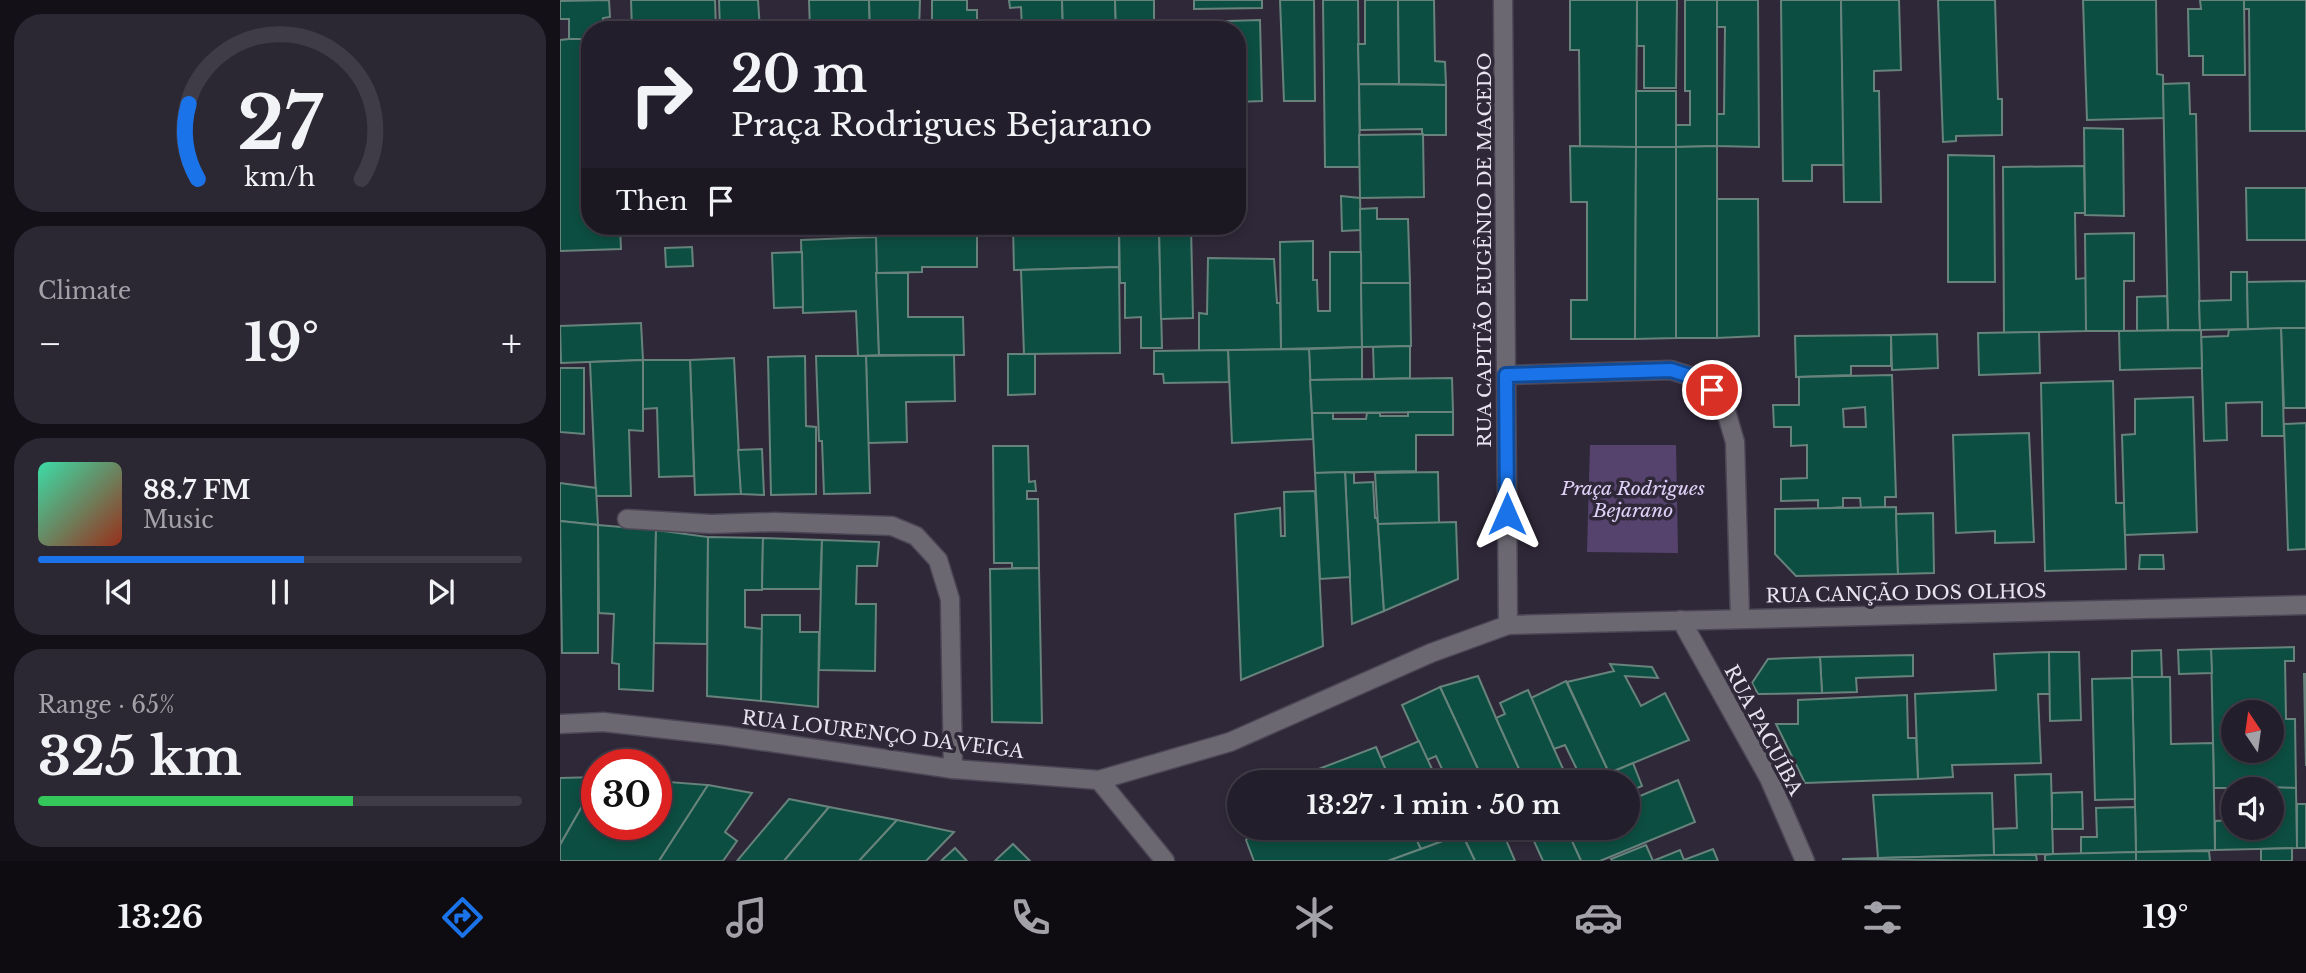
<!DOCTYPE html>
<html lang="en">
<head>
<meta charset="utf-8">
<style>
	body { margin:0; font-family:"Libre Baskerville",serif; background:#2b2733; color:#f1f3f6; height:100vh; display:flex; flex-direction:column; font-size:26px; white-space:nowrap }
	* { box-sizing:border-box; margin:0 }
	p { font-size:23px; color:#a3a2a9 }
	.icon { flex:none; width:38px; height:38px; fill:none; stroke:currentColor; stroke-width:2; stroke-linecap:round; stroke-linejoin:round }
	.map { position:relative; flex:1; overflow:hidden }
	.sheet { display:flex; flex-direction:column; gap:14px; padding:14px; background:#131018; width:560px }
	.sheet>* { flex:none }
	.banner { position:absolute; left:21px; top:21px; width:665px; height:214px; border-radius:28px; box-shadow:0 4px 10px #0003,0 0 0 2px #403c47; background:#231e2b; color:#f1f3f6; overflow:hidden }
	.needle { width:46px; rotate:347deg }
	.buttons { position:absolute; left:1661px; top:700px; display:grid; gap:14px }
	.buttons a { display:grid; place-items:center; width:63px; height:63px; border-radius:50%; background:#231e2b; box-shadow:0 4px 10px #0003,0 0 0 2px #403c47; font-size:35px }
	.speed { position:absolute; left:21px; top:749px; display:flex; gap:14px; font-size:35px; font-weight:700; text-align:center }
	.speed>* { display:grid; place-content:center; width:91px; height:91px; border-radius:50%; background:#231e2b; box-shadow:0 4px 10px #0003,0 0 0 2px #403c47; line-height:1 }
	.speed .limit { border:10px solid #d22; background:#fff; color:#111 }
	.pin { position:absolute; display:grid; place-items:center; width:60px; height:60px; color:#fff; margin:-30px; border:4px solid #fff; border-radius:50%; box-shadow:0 2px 7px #0007 }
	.me { position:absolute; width:77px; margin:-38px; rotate:0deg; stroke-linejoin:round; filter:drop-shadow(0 0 5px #0008) }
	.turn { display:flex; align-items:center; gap:24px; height:147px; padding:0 35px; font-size:32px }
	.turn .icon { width:91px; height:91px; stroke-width:2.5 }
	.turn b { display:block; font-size:49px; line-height:60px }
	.then { display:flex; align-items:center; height:66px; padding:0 35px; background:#0003; gap:14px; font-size:26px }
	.big { font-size:52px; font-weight:700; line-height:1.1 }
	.sheet .card { flex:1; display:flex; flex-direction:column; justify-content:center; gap:10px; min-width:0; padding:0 24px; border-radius:28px; background:#2b2733 }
	.sheet .dial { align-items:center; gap:0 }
	.dial svg { height:182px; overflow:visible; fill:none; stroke:#403c47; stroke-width:7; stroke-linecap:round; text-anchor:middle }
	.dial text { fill:#f1f3f6; stroke:none }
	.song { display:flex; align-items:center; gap:21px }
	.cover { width:84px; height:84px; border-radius:10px; background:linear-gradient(135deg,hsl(160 70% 55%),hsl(10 70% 35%)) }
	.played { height:7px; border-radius:4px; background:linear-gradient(90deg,#1a73e8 55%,#403c47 55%) }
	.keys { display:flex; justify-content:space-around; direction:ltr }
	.heat { display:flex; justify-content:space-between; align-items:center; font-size:38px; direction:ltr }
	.charge { height:10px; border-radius:5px; background:linear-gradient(90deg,#34c759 65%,#403c47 0) }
	.trip { position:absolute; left:667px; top:770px; width:413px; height:70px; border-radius:35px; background:#231e2b; box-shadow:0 4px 10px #0003,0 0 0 2px #403c47; font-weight:700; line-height:70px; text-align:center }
	.tabs { display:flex; height:112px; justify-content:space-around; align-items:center; background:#0e0c11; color:#a3a2a9 }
	.tabs .icon { width:49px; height:49px }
	.tabs .active { color:#1a73e8 }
	.tabs b { font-size:32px; color:#f1f3f6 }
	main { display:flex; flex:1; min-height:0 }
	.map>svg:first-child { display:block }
</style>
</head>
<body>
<main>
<section class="sheet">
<div class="card dial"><svg viewBox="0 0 100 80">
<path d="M14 69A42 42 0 1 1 86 69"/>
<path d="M14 69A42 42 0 0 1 10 36" stroke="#1a73e8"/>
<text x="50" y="56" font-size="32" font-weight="700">27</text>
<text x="50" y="72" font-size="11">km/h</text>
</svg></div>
<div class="card"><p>Climate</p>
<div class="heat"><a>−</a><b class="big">19°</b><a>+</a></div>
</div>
<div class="card">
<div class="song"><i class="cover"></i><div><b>88.7 FM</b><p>Music</p></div></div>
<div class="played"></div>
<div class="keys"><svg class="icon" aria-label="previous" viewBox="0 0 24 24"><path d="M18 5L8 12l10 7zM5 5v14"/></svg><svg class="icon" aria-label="pause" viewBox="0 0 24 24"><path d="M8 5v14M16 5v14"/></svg><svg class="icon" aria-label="next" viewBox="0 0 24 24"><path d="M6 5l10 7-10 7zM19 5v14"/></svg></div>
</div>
<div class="card"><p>Range · 65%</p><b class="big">325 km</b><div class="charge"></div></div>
</section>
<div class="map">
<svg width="1746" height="861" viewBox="0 0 1746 861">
	<rect width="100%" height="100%" fill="#2f2839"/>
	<polygon fill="#55436d" points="1030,445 1116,445 1118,553 1027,552"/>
	<g fill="#0d4e42" stroke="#67837c" stroke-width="2" fill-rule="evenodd">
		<polygon points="49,0 50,17 43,18 43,30 30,30 30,39 9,39 9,19 0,19 0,1"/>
		<polygon points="71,0 155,0 156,30 72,30"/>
		<polygon points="159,0 198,0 200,30 160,30"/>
		<polygon points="249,0 309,0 310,30 250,30"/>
		<polygon points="309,0 360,0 359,30 310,30"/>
		<polygon points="372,0 407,0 407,10 417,10 417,30 372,30"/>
		<polygon points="449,0 502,0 503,30 462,30 461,7 450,8"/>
		<polygon points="502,0 555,0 556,30 503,30"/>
		<polygon points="555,0 594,0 594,30 556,30"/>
		<polygon points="634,0 702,0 702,8 634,9"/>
		<polygon points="720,0 754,0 755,101 724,101"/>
		<polygon points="763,0 798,0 800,167 765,167"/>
		<polygon points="805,0 838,0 839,84 799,84 798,44 805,44"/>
		<polygon points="838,0 874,0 875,61 885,62 886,85 839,84"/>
		<polygon points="1010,0 1077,0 1076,147 1020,147 1019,50 1010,50"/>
		<polygon points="1077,0 1117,0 1116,88 1084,88 1084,46 1077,46"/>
		<polygon points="1125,0 1157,0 1157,146 1116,147 1116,125 1130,125 1130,91 1125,91"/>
		<polygon points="1157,0 1198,0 1199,147 1157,146 1157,114 1164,114 1165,27 1157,27"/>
		<polygon points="1221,0 1281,0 1284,165 1252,165 1252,181 1223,181"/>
		<polygon points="1281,0 1339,0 1341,70 1314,71 1314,91 1319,91 1321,202 1284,202"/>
		<polygon points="1378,0 1435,0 1438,99 1442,99 1442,135 1396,136 1396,141 1383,142"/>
		<polygon points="1523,0 1596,0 1597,74 1603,75 1604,118 1527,120"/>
		<polygon points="1640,0 1684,0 1685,75 1643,75 1643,56 1629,56 1628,9 1641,9"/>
		<polygon points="1684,0 1746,0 1746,131 1690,131 1689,9 1684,9"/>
		<polygon points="700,20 702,101 677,102 677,30 635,30 634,22"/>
		<polygon points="9,39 30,39 30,226 60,226 61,249 0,251 0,40"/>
		<polygon points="1629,83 1630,114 1636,114 1640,330 1608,330 1603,84"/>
		<polygon points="799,84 886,85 886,135 862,135 862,129 800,130"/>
		<rect x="1076" y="91" width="40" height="56"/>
		<polygon points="1524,128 1563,129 1564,216 1525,215"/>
		<polygon points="863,134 864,197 800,198 799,135"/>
		<polygon points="1010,146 1076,147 1075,339 1011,339 1011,300 1027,300 1027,202 1011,202"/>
		<polygon points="1157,146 1157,338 1116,338 1116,147"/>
		<polygon points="1076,147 1116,147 1116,338 1075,339"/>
		<polygon points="1388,155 1434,156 1435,282 1388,282"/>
		<polygon points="1524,166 1525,213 1515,213 1516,279 1526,278 1526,331 1444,333 1443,167"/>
		<polygon points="1686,188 1746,188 1746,240 1687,240"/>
		<polygon points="781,196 800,198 801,230 782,231"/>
		<polygon points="1157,199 1198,199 1199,336 1157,338"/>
		<polygon points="817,208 817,219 848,219 850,283 801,283 800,209"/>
		<polygon points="316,226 358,226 358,230 417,229 417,267 362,267 362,272 316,273"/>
		<polygon points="453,226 559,226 559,267 454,270"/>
		<polygon points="559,226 599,226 602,348 581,348 581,317 565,318 565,283 560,283"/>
		<polygon points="599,226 631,226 633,318 601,319"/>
		<polygon points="1574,233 1574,281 1564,281 1564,331 1526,331 1525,234"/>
		<polygon points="316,237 319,355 298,356 296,311 243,313 241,240"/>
		<polygon points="753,241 753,280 757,280 758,311 770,311 770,252 801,252 802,347 721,349 720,242"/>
		<polygon points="132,247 133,266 106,267 105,248"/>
		<polygon points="242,252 243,307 214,308 212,253"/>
		<polygon points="648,258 714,259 717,303 720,303 721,349 639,351 639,313 647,314"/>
		<polygon points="559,267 560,353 464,354 461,270"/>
		<polygon points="1671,272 1687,272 1688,329 1640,330 1639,301 1671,300"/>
		<polygon points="316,273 348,273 348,317 403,317 404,355 319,355"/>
		<polygon points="1746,281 1746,328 1688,329 1687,282"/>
		<polygon points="801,283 850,283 851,346 802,347"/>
		<polygon points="1607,296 1608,330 1577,331 1577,297"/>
		<polygon points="81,323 83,360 1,363 0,326"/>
		<polygon points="1721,328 1746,328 1746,408 1724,408"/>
		<polygon points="1721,328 1724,436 1702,436 1702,402 1666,403 1667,440 1644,441 1641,337 1668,336 1669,330"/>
		<polygon points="1641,330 1642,368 1560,370 1559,331"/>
		<polygon points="1479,332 1480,373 1419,375 1418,333"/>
		<polygon points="1377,334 1378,368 1332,370 1331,335"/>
		<polygon points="1331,335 1331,366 1291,366 1291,375 1236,377 1235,336"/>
		<polygon points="850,346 850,378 814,379 813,347"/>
		<polygon points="802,347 802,379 750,380 749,349"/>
		<polygon points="749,349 753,439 672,443 668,350"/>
		<polygon points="668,350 669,382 604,383 603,374 594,374 594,351"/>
		<polygon points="448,354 475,354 475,394 448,395"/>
		<polygon points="394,355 395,401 346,402 347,442 308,443 306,356"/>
		<polygon points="245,356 246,426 256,427 256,494 211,495 208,357"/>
		<polygon points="256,356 306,356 310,493 264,494 262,441 259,441"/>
		<polygon points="174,358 181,494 135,495 130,360"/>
		<polygon points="83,360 130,360 134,476 99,477 97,408 83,409"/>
		<polygon points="83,360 83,431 69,430 71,496 36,496 30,362"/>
		<polygon points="0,368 24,368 24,434 0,432"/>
		<path d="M1332,375L1336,497H1325V507L1301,508L1300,498H1283V507L1258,509V500L1221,501V479L1247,478V445L1231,446V427H1214L1213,405H1239V377ZM1305,407L1306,427H1284L1283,409Z"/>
		<polygon points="892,378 893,412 752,413 750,380"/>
		<polygon points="1553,381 1556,503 1564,503 1566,569 1485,571 1481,383"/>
		<polygon points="1633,397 1637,532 1565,535 1562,435 1575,434 1575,399"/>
		<polygon points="848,412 893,412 893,435 856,435 856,471 755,473 752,413 773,413 773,419 806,419 807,413 820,413 820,416 848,416"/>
		<polygon points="1746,423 1746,549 1728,550 1724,424"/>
		<polygon points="1469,433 1474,542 1435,543 1435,531 1396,533 1393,435"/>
		<polygon points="433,446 468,446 469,482 475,481 476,491 467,491 467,499 478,499 479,568 452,568 452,563 434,563"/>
		<polygon points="202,449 204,495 181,494 178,450"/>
		<polygon points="785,472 794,473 794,483 813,482 815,518 817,518 818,524 824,611 792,624"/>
		<polygon points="785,472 790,577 760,579 755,473"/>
		<polygon points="878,472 879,523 818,524 815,473"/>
		<polygon points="0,483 36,488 38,525 0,521"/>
		<polygon points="755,491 763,646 681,680 675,514 720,508 721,536 725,536 724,492"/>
		<polygon points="1336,507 1338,574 1236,576 1215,554 1215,509"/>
		<polygon points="1373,513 1374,573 1338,574 1336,514"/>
		<polygon points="0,521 38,525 38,653 2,653"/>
		<polygon points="896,522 898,579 824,611 818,524"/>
		<polygon points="38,525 96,530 93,691 59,689 59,664 52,663 54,614 39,613"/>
		<polygon points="96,530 148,537 147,644 94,643"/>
		<polygon points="148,537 203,538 202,590 185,590 185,627 202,629 201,701 147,696"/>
		<polygon points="203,538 262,540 260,589 202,589"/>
		<polygon points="262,540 319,542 317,566 297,566 296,604 316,604 315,671 259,670"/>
		<polygon points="1580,555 1603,555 1604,569 1579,569"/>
		<polygon points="479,568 482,723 432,722 430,569"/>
		<polygon points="202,615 240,615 240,632 259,632 258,707 201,701"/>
		<path d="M1734,647V661H1725L1726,719H1735L1736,788H1654L1651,649ZM1673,712H1712V751H1673Z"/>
		<polygon points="1651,649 1652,673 1619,674 1618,650"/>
		<polygon points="1601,650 1602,677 1572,677 1572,651"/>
		<polygon points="1489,652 1490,694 1478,694 1481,763 1392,765 1393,777 1358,779 1355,694 1436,690 1434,654"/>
		<polygon points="1489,652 1519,652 1521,720 1490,721"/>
		<polygon points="1353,655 1353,676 1296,678 1297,692 1262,693 1260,657"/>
		<polygon points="1260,657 1262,693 1198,694 1192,683 1208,659"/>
		<polygon points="1050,664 1092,667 1098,678 1065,676 1081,706 1105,693 1129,740 1049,773 1007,682 1054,671"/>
		<polygon points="1744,674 1746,674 1746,766"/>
		<polygon points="918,676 936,718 965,782 924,782 880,687"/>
		<polygon points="1572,677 1610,677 1611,744 1653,743 1655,850 1576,852"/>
		<polygon points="1572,678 1575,799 1535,800 1532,679"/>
		<polygon points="1006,681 1049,773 1027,782 1023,782 1005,745 994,749 971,698"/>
		<polygon points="880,687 924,782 888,782 876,756 867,760 842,705"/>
		<polygon points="968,690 994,749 1009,782 965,782 936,718 945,714 940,703"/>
		<polygon points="1347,695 1348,738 1356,738 1358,779 1245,783 1216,724 1238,724 1238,700"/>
		<polygon points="859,741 878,782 831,782 820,758"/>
		<polygon points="816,747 831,782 753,782 751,772"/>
		<polygon points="1073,763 1082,786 1068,792 1068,782 1040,782 1038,778"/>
		<polygon points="1491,774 1493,854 1434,855 1433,829 1457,828 1455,775"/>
		<polygon points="37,777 37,780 0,845 0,778"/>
		<polygon points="37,780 37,824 96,824 96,781 148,785 99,861 0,861 0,845"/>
		<polygon points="1118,780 1135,822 1040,861 1021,861 1006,828 1068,828 1068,801"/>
		<polygon points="148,785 192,793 165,832 177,841 163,861 99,861"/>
		<polygon points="1713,787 1736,788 1737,848 1655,850 1655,821 1673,820 1673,828 1712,828 1712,819 1714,819"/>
		<polygon points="1522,792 1523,829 1492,829 1492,793"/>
		<polygon points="1432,793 1434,855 1318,858 1313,795"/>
		<polygon points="229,799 269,807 224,861 177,861"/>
		<rect x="1737" y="804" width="9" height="44"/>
		<polygon points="269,807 337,820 299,861 224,861"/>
		<polygon points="1575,807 1576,852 1521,854 1521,837 1537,837 1536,808"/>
		<polygon points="337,820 394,832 366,861 299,861"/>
		<polygon points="692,828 851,828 861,849 828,861 694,861 686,840 693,831"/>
		<polygon points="851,828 899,828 902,834 861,849"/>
		<polygon points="916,828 941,828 955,861 915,861 902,834"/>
		<polygon points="968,828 1006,828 1021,861 983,861"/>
		<polygon points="902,834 915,861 828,861 861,849"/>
		<polygon points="453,844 470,861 435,861 439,857"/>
		<polygon points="1086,845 1093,861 1052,861 1051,859"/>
		<polygon points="395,848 407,861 381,861"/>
		<polygon points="1732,848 1732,861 1701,861 1701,849"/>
		<polygon points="1153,849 1158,861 1093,861 1120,850 1124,860"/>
		<polygon points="1649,851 1650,861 1576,861 1576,852"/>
		<polygon points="1576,852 1576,861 1485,861 1485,855 1493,854"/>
		<polygon points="1434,855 1476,855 1477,861 1282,859"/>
	</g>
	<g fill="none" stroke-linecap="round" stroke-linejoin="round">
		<g stroke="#4c4656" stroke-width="21">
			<polyline id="service" points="67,519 151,524 214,522 332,526 356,536 378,560 390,599 393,769"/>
		</g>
		<g stroke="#4c4656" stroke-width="21">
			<g id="minor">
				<polyline points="943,0 948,625"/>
				<polyline points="946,375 1111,370 1142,380 1163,401 1175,442 1180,618"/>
				<polyline points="1121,620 1209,778 1245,861"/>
				<polyline points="0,724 43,722 168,736 393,769 539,780 670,742 871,653 948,625 1746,605"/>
				<polyline points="539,780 605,861"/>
			</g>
		</g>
		<use href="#service" stroke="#6b6871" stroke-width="18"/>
		<use href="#minor" stroke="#6b6871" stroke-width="18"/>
	</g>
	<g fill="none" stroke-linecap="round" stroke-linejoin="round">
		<g stroke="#114b97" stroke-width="18">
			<polyline id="route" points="947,514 946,375 1111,370 1142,380 1152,390"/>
		</g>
		<use href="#route" stroke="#1a73e8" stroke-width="12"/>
	</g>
	<g text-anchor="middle" stroke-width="7" stroke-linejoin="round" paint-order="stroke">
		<g font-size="19" fill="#e7e3ef" stroke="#2f2839">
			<text transform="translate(924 250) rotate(-90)" y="7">RUA CAPITÃO EUGÊNIO DE MACEDO</text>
			<text transform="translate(1346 593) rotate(-1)" y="7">RUA CANÇÃO DOS OLHOS</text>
			<text transform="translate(1204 730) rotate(62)" y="7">RUA PACUÍBA</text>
			<text transform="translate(323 734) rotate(7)" y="7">RUA LOURENÇO DA VEIGA</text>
		</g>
		<g font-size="19" font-style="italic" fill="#e0d1f8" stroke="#2f2839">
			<text x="1073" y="495">Praça Rodrigues<tspan x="1073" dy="22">Bejarano</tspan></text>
		</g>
	</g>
</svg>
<div class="buttons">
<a><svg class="needle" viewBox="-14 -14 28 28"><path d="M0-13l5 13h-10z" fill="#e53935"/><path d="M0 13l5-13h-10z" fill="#a3a2a9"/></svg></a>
<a><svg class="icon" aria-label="sound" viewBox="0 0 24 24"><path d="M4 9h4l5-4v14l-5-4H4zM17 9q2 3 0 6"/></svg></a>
</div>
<div class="speed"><div class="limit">30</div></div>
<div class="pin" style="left:1152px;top:390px;background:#d93025"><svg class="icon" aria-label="arrive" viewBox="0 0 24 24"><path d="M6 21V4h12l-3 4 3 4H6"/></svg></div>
<svg class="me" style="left:947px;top:514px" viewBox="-20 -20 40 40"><path d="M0-17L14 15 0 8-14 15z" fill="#1a73e8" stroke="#fff" stroke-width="4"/></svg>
<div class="trip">13:27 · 1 min · 50 m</div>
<div class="banner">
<div class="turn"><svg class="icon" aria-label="right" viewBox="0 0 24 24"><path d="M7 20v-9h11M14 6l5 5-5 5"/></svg><div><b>20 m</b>Praça Rodrigues Bejarano</div></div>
<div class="then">Then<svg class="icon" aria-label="arrive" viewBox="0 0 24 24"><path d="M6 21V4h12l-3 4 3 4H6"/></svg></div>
</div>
</div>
</main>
<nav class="tabs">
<b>13:26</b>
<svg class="icon active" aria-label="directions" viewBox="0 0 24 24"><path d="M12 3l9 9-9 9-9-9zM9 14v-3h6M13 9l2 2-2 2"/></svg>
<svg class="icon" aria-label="music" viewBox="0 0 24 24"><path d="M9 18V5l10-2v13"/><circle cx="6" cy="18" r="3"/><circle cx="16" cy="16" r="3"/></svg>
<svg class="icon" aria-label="phone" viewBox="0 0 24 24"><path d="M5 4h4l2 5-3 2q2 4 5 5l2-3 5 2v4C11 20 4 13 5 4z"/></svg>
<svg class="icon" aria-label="climate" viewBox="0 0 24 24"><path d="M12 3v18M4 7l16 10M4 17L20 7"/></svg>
<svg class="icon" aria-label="car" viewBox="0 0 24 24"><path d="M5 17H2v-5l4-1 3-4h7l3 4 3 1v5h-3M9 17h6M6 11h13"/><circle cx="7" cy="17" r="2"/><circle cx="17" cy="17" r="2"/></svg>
<svg class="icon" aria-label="filters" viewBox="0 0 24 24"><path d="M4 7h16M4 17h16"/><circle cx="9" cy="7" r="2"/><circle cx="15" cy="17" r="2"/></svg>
<b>19°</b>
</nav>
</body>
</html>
